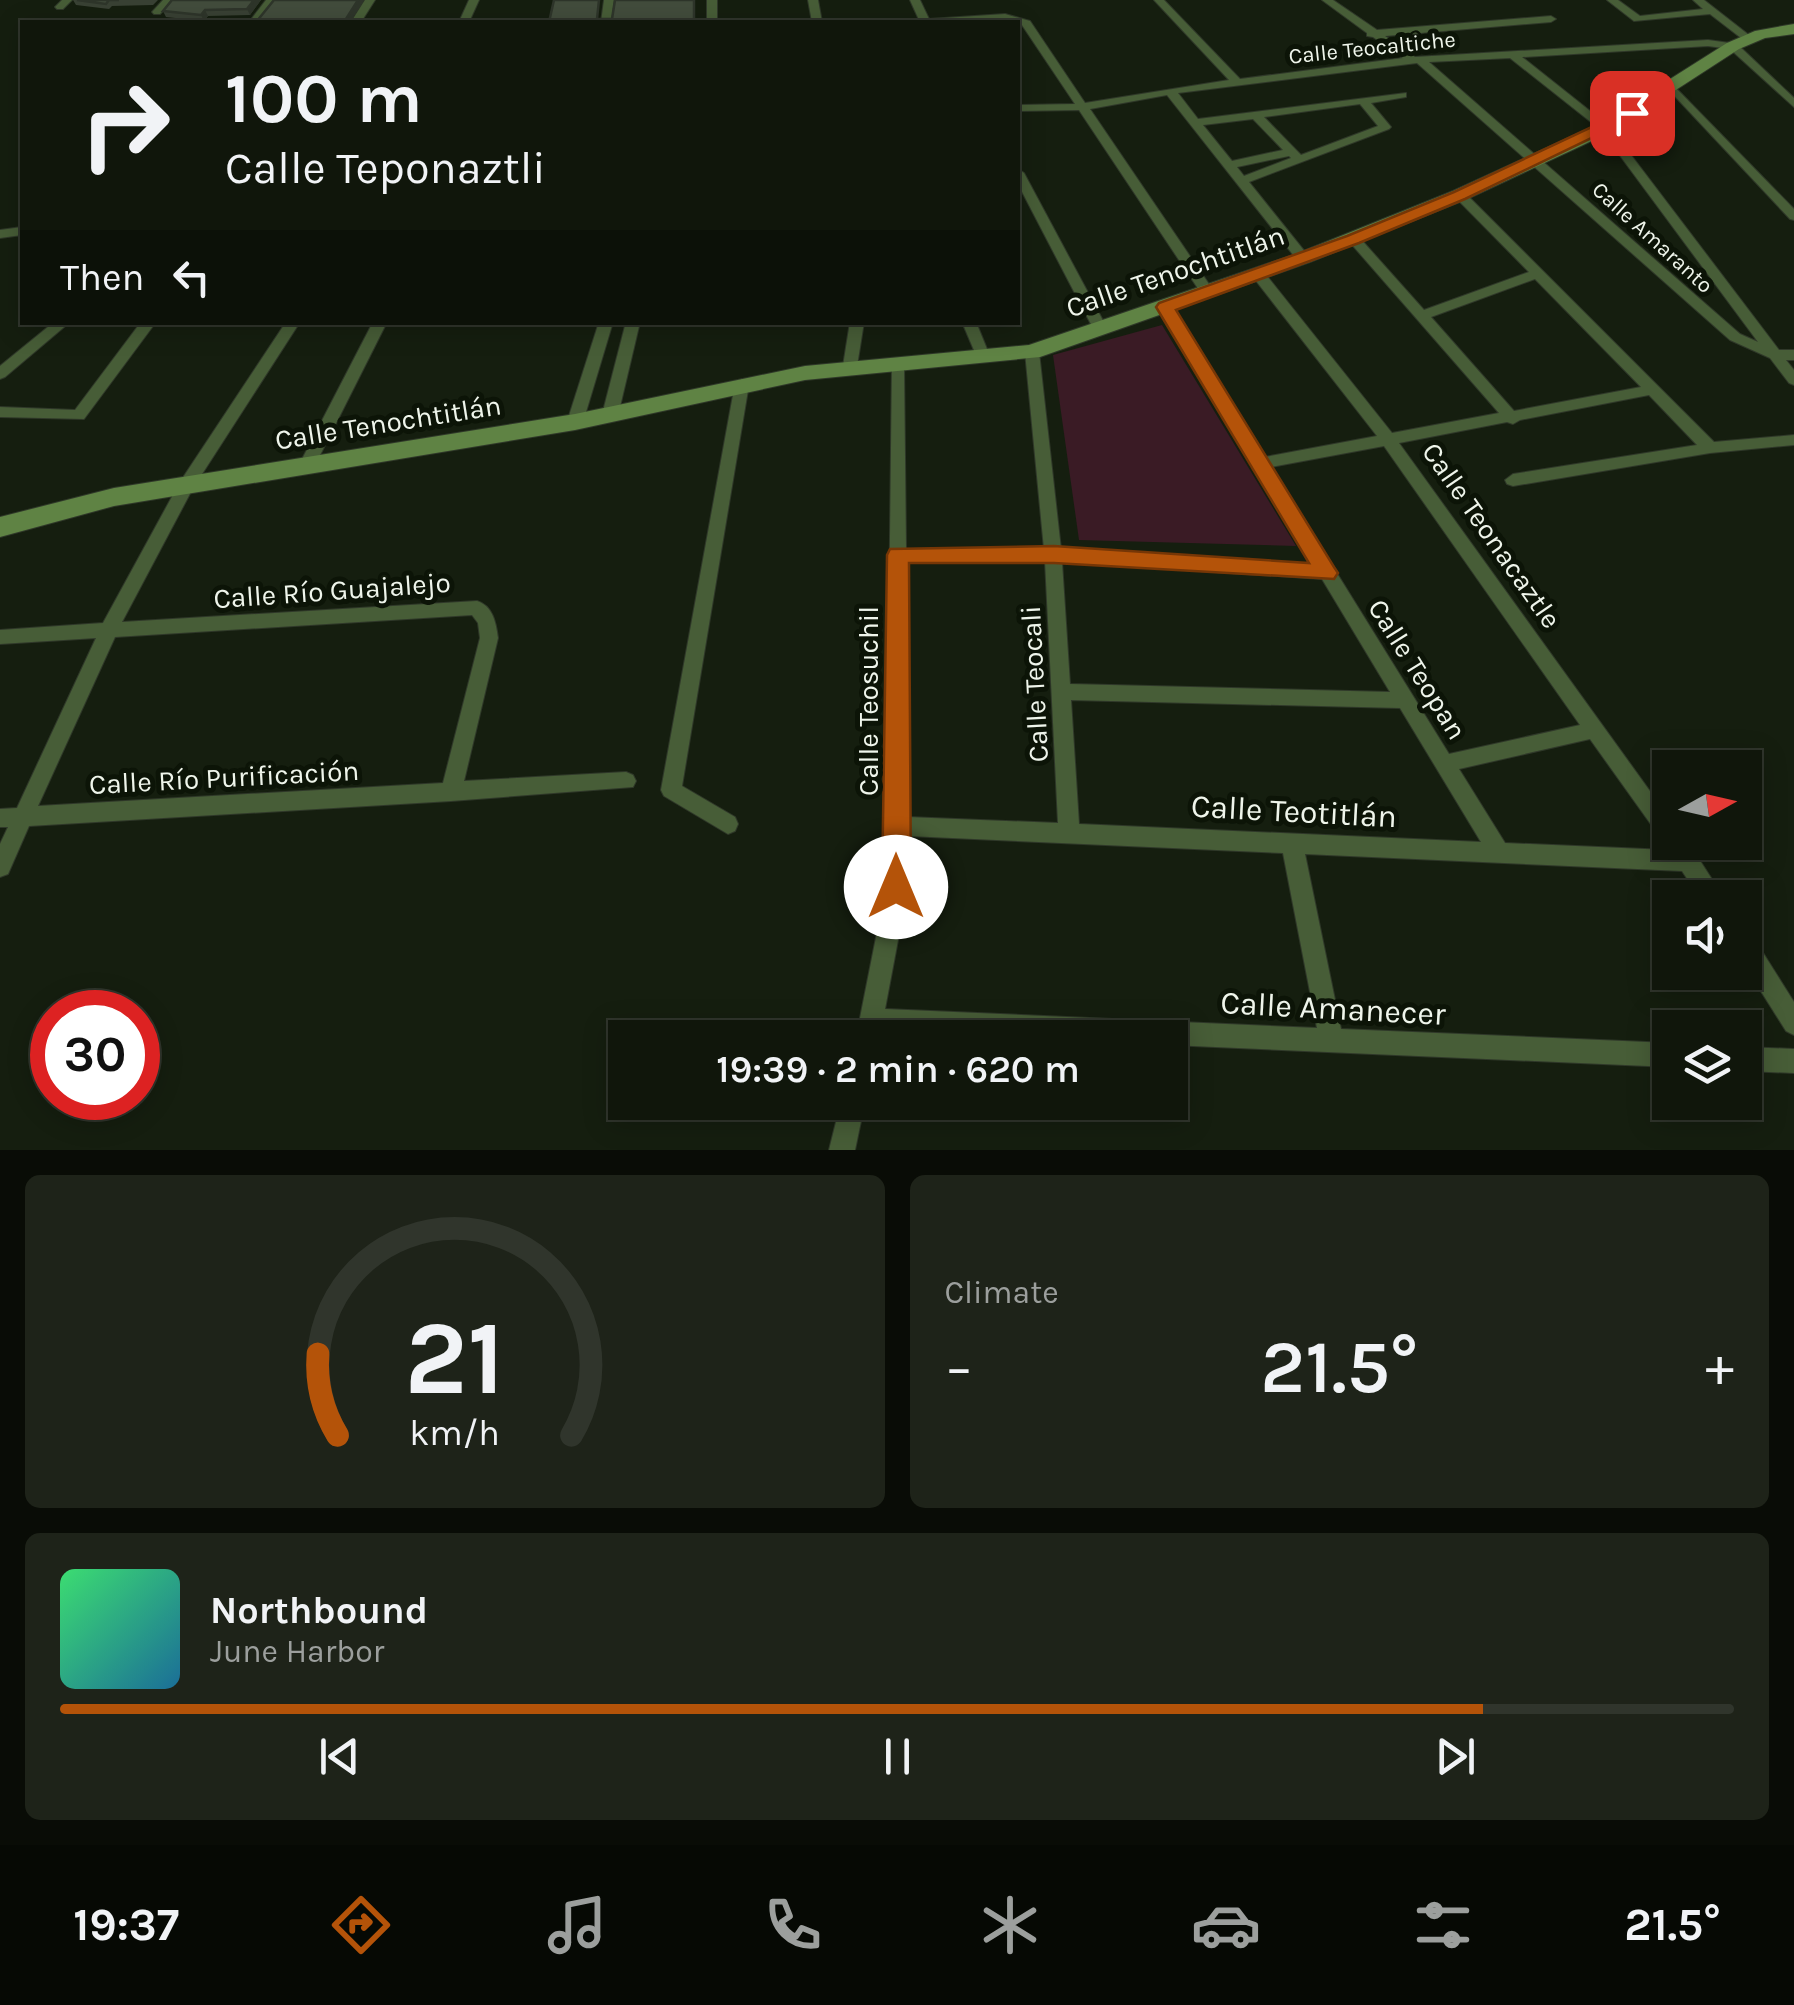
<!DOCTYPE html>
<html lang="en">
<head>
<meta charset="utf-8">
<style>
	body { margin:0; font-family:Karla,sans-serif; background:#1e2319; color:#f1f3f6; height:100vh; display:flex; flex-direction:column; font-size:38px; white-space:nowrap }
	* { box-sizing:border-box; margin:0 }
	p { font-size:32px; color:#9c9f9d }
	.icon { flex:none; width:55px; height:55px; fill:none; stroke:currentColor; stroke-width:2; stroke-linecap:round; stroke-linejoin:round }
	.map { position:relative; height:1150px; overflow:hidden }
	.side { display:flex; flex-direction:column; gap:25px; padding:25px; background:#090c06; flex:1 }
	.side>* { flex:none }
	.guide { position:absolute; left:20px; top:20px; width:1000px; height:305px; border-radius:0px; box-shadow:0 5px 25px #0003,0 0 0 2px #30352c; background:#10160b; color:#f1f3f6; overflow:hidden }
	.needle { width:65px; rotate:82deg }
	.controls { position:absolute; left:1652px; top:750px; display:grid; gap:20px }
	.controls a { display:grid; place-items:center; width:110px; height:110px; border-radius:0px; background:#10160b; box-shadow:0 5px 25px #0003,0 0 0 2px #30352c; font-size:50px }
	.speed { position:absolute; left:30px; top:990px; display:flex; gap:20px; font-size:50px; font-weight:700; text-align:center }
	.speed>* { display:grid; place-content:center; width:130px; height:130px; border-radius:50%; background:#10160b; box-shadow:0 5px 25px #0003,0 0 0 2px #30352c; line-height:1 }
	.speed .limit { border:15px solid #d22; background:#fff; color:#111 }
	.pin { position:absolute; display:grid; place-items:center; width:85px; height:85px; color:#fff; margin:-42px; border-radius:20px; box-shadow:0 5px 15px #0006 }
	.me { position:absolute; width:110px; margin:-55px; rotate:0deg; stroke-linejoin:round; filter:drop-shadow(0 0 8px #0008) }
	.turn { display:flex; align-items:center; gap:35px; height:210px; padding:0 40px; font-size:45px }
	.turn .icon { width:130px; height:130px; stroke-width:2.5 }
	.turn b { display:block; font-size:70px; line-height:85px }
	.then { display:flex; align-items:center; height:95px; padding:0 40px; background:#0003; gap:20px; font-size:38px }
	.big { font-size:75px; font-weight:600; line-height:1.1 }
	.side .tile { flex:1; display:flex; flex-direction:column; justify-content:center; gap:15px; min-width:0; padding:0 35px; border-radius:15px; background:#1e2319 }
	.side .dial { align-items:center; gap:0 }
	.dial svg { height:260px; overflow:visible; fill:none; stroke:#30352c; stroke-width:7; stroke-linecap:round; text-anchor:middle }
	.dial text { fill:#f1f3f6; stroke:none }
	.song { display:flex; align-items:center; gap:30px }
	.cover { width:120px; height:120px; border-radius:15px; background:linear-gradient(135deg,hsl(140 70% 55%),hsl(200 70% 35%)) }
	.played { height:10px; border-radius:5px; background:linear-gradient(90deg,#b45309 85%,#30352c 85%) }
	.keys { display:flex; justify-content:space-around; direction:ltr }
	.heat { display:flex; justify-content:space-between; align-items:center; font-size:55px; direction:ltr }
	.side .tiles { flex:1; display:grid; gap:25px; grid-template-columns:1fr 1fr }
	.tile:last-child { grid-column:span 2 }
	.trip { position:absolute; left:608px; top:1020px; width:580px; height:100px; border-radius:0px; background:#10160b; box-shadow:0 5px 25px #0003,0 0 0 2px #30352c; font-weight:600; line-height:100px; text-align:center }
	.tabs { display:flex; height:160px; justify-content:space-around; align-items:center; background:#060904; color:#9c9f9d }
	.tabs .icon { width:70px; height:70px }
	.tabs .active { color:#b45309 }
	.tabs b { font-size:45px; color:#f1f3f6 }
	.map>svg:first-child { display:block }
</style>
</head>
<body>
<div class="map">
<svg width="1794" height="1150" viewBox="0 0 1794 1150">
	<rect width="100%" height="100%" fill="#151e0f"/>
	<polygon fill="#3a1b25" points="1162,325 1296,546 1079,540 1053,355"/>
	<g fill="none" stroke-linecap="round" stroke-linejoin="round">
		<g stroke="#2f3829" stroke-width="2">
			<g id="street">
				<polygon points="62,0 72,0 63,9 57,9 55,7"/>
				<polygon points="163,0 173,0 160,14 154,14 152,12"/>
				<polygon points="266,0 276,0 259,22 249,22"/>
				<polygon points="365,0 375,0 361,22 351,22"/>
				<polygon points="469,0 479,0 469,22 459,22"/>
				<polygon points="604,0 614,0 611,22 601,22"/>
				<rect x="707" y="0" width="10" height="22"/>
				<polygon points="808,0 818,0 822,22 812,22"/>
				<path d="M910,0H920L929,19L1005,14L1030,21L1085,103L1229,80L1154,0H1164L1240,79L1403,58L1373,37L1367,36V33L1322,0H1333L1377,30L1551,16L1556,19L1551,22L1385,36L1415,57L1708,40L1737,44L1794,98V107L1730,49L1708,46L1522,57L1609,126L1779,350H1794V360H1786L1794,370V385L1789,383L1770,358L1730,340L1417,63L1178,93L1198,119L1406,93V97L1371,103L1391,127L1389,129L1249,182L1310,258L1303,262L1298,261L1167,95L1090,109L1215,293L1208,297L1203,296L1079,110L1018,111V105L1075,104L1022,25L1005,20L920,22ZM1510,58L1601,130L1758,342L1740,334L1429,62ZM1360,104L1378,126L1301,155L1264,117ZM1253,119L1283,150L1232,161L1203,125ZM1289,156L1291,158L1244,176L1237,167Z"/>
				<polygon points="1607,0 1618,0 1640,16 1703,9 1693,0 1704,0 1754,39 1745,41 1710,14 1634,21"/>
				<polygon points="1672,84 1794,209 1794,220 1790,219 1668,89 1667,87"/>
				<polygon points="1018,169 1024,173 1108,330 1106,333 1101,334 1094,330 1018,184"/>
				<path d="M1456,192H1464L1714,442L1794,435V445L1710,453L1513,486L1507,484L1505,480L1513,474L1697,445L1649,395L1520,420L1513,424L1507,422L1399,443L1670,819V842H1688L1724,898H1700L1682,871L1305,854L1341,1029L1670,1043V1067L1170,1045V1038H1003L881,1032L880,1038H856L886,887L892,360H902L904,363L906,549H1044L1025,352L1032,347L1039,352L1061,549L1314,566L1158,307L1165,303L1170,304L1265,457L1377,436L1253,277V271H1263L1392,433L1499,413L1347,239L1353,235L1358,236L1424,310L1529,272L1456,198ZM1535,279L1641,387L1514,411L1431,317ZM1384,446L1580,725L1449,754L1271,467ZM906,561H1045L1058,823L907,817ZM1062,562L1322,579L1390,692L1070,684ZM1071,700L1400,708L1481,842L1079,824ZM1590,739L1665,844L1668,850L1505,843L1459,769ZM908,836L1283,853L1317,1028L885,1009L908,887Z"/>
				<polygon points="22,227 22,235 0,238 0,230"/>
				<polygon points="54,322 70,322 5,377 0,379 0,366"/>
				<polygon points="141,322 156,322 84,419 0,417 0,407 75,410"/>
				<path d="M286,322H300L193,488L122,622L477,601C493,606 496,623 498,638L464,781L626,772L633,775L636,781L633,787L451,801L29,826L8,874L0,877V844L8,827H0V809L17,808L96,638L0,644V630L103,623L180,482ZM472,615L478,623L480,638L443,783L38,806L115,637Z"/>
				<polygon points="373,322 387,322 315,465 313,469 301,469 299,465"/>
				<polygon points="599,322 613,322 583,422 575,427 567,422"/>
				<polygon points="626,322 640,322 618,415 610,420 602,415"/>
				<polygon points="850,322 864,322 857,366 850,371 843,366"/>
				<polygon points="962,322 976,322 991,359 989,362 979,362"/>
				<polygon points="742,379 749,384 682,786 735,817 738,824 735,831 728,834 664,796 661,790 735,384"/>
				<polygon points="1745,934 1753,937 1794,1002 1794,1035 1786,1031 1745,966"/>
				<polygon points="1745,1047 1794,1049 1794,1073 1745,1071"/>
				<polygon points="841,1102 865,1102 855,1150 829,1150"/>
			</g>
		</g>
		<g stroke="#2f3829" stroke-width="2">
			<polygon id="secondary" points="1794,24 1794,34 1765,38 1739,49 1611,132 1467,199 1310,262 1040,357 805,380 575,430 114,506 0,537 0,517 114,488 575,414 805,366 1029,345 1296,254 1453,191 1599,124 1727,43 1755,31"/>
		</g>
		<use href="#street" fill="#475d37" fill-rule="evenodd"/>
		<use href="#secondary" fill="#5f8344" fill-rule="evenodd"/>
	</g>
	<g fill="#394134">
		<polygon points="73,0 158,0 153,5 112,6 109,9 76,5"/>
		<polygon points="261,0 250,15 208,16 204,21 166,17 163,11"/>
		<polygon points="364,0 350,22 258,22 257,21"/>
	</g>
	<g fill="#2e352a">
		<polygon points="254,0 261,0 250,15 247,9"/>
		<polygon points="358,0 364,0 350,22 348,22 346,19"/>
		<polygon points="205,10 208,16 204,21 201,15"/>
	</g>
	<g fill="#424c3c" stroke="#2e352a" stroke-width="2.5">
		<polygon points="77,0 119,0 109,0 106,4"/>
		<polygon points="172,0 254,0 247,9 205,10 201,15 163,11"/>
		<polygon points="274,0 358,0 346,19 257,21"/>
		<polygon points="554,0 599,0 597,19 612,19 615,0 694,0 694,22 549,22"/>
	</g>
	<polygon fill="#b45309" stroke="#753606" stroke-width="2.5" points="1632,108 1639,113 1637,116 1465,199 1359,243 1176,310 1334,567 1338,573 1334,579 1054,563 909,563 911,887 906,897 896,901 887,897 882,887 887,555 890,549 1054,546 1309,563 1156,307 1159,303 1347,236 1454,192"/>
	<g text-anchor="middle" stroke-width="10" stroke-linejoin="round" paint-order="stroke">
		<g font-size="22" fill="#eff5eb" stroke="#0c1407">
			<text transform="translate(1372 47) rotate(-6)" y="8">Calle Teocaltiche</text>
			<text transform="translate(1653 237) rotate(42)" y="8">Calle Amaranto</text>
		</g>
		<g font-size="28" fill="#eff5eb" stroke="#0c1407">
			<text transform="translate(1175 271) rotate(-19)" y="10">Calle Tenochtitlán</text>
			<text transform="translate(388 422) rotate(-9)" y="10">Calle Tenochtitlán</text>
			<text transform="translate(1492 535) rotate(55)" y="10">Calle Teonacaztle</text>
			<text transform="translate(332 590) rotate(-4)" y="10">Calle Río Guajalejo</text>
			<text transform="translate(1418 669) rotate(58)" y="10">Calle Teopan</text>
			<text transform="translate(1034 684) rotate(-93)" y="10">Calle Teocali</text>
			<text transform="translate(868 701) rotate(-90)" y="10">Calle Teosuchil</text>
			<text transform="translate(224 777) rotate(-3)" y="10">Calle Río Purificación</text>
		</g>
		<g font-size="32" fill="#eff5eb" stroke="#0c1407">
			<text transform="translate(1294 811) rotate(3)" y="11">Calle Teotitlán</text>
			<text transform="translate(1333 1008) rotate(3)" y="11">Calle Amanecer</text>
		</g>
	</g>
</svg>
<div class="controls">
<a><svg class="needle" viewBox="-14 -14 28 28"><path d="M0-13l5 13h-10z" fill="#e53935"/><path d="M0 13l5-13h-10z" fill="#9c9f9d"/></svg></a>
<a><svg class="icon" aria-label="sound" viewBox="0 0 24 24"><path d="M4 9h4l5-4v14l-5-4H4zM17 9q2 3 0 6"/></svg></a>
<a><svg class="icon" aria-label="layers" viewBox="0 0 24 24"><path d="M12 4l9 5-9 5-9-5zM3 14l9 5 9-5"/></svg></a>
</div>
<div class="speed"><div class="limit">30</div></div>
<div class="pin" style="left:1632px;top:113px;background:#d93025"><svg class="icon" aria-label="arrive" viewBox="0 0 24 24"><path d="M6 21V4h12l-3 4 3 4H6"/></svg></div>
<svg class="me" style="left:896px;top:887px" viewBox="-20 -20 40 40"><circle r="19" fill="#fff"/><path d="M0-13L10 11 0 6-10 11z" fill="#b45309"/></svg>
<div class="trip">19:39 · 2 min · 620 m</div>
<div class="guide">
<div class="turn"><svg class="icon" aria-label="right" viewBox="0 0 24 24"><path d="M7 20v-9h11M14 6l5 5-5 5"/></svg><div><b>100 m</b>Calle Teponaztli</div></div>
<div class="then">Then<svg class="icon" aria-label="left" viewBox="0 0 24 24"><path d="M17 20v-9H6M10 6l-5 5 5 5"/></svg></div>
</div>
</div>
<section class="side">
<div class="tiles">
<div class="tile dial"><svg viewBox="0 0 100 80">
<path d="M14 69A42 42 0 1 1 86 69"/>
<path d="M14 69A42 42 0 0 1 8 44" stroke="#b45309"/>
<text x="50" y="56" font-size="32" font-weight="700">21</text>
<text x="50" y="72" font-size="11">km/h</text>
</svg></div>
<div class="tile"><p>Climate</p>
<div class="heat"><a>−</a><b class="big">21.5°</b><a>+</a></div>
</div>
<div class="tile">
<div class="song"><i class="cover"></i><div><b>Northbound</b><p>June Harbor</p></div></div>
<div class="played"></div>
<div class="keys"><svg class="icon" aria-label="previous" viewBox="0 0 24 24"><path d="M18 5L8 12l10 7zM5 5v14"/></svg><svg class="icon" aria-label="pause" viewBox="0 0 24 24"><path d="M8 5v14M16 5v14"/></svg><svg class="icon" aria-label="next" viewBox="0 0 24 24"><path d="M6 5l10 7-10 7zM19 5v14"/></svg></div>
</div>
</div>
</section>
<nav class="tabs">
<b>19:37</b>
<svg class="icon active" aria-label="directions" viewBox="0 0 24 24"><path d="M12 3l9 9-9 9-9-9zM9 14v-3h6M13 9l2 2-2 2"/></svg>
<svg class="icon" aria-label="music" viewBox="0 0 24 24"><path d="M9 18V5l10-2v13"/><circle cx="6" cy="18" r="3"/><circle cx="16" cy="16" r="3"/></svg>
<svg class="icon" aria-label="phone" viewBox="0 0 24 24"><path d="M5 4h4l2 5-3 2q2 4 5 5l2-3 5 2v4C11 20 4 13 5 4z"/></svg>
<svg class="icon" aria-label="climate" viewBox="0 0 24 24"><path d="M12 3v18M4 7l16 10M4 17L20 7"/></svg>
<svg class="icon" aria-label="car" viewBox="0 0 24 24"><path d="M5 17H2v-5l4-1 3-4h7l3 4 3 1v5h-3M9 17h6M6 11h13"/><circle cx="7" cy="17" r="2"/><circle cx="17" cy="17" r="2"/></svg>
<svg class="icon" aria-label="filters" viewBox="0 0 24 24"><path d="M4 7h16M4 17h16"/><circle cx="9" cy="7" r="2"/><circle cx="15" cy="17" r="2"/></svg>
<b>21.5°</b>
</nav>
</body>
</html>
